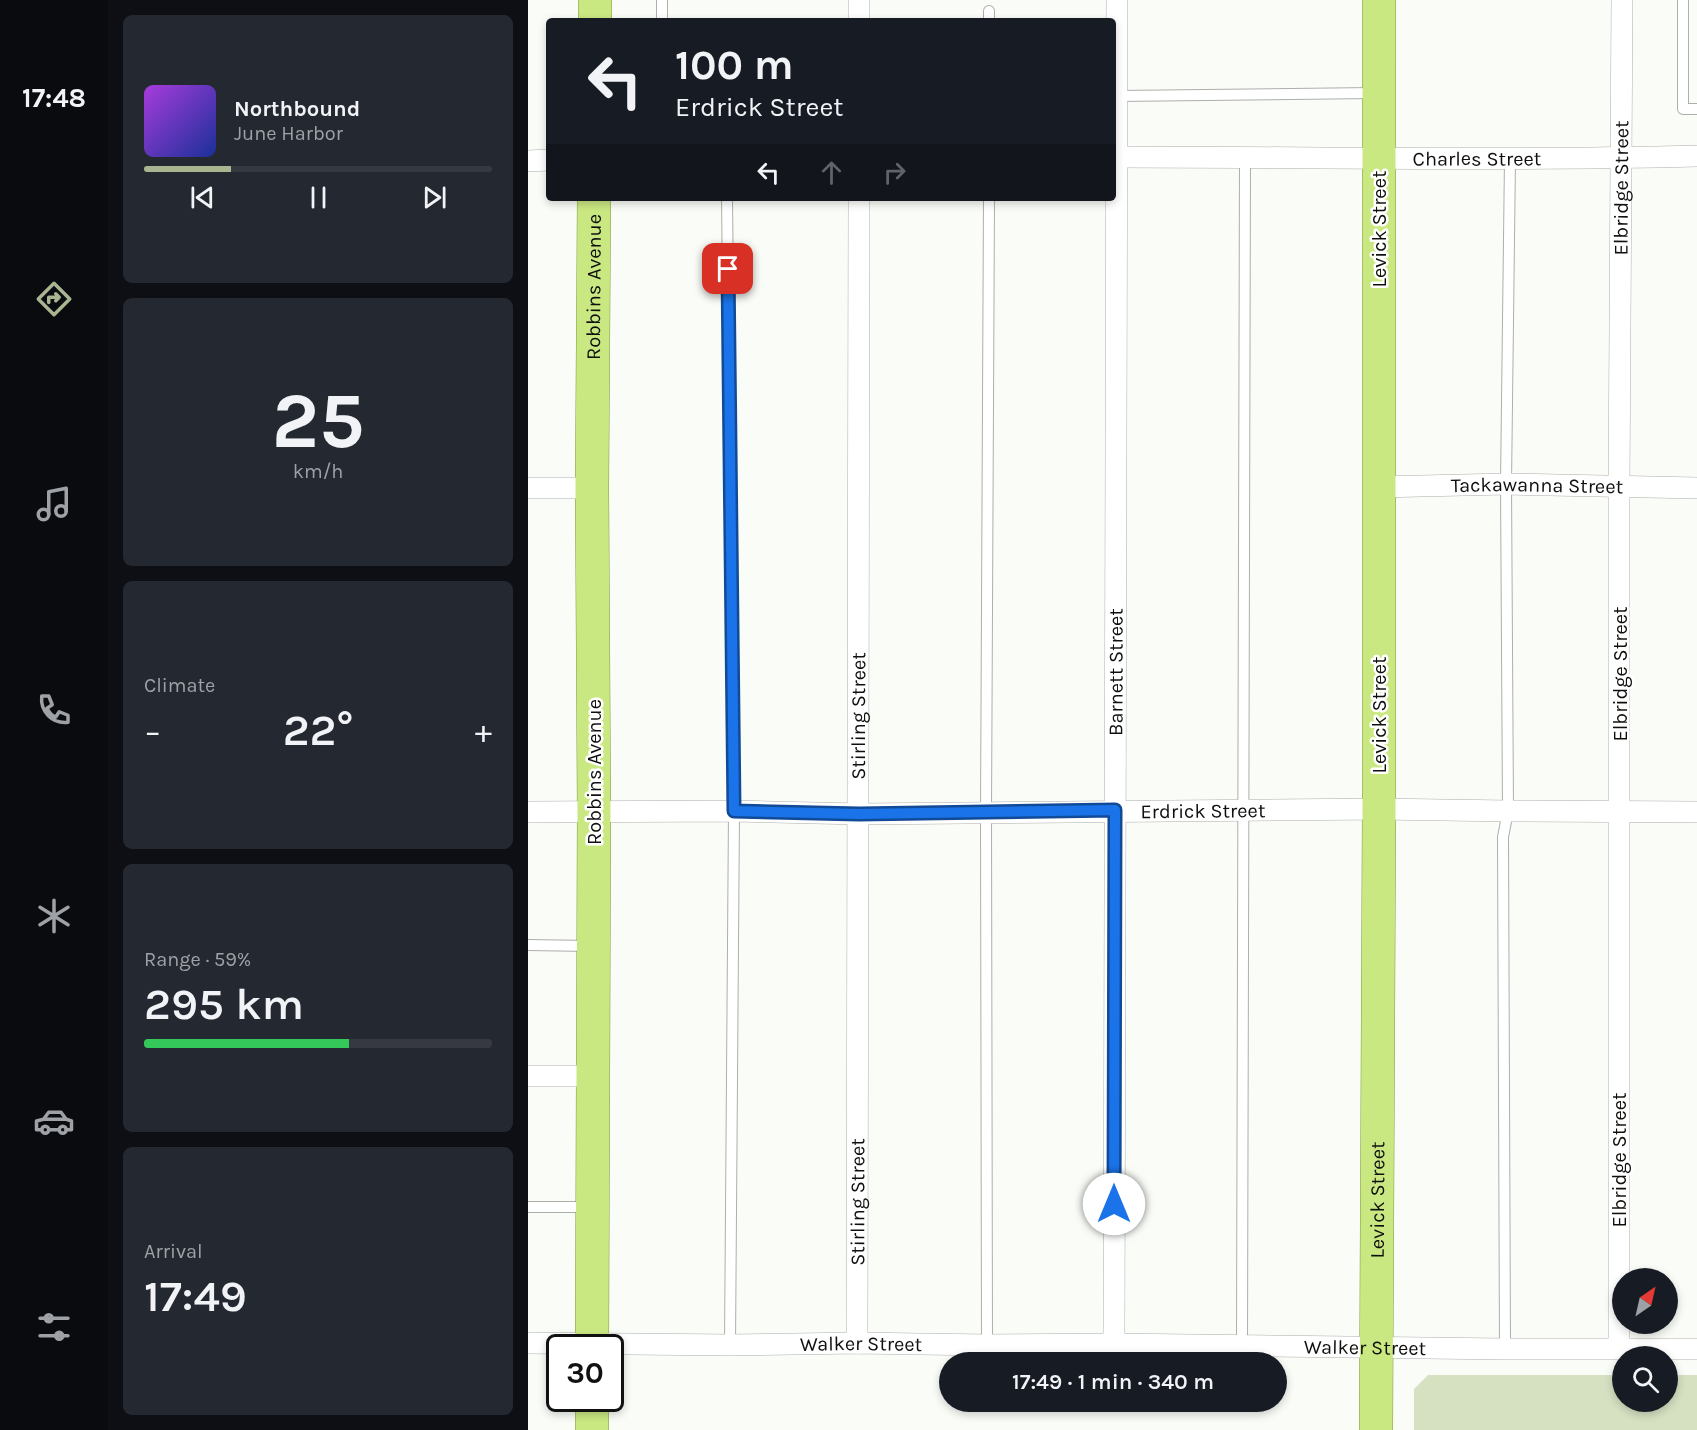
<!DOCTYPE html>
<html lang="en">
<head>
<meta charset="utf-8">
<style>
	body { margin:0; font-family:Karla,sans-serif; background:#242831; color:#f1f3f6; height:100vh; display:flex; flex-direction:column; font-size:22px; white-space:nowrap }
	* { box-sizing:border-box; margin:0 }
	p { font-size:20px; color:#9ea1a6 }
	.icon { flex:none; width:33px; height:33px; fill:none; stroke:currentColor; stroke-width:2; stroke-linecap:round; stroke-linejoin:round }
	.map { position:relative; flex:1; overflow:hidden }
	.sheet { display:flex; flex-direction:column; gap:15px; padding:15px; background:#0d0f14; width:420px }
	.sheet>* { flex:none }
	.guide { position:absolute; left:18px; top:18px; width:570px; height:183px; border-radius:6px; box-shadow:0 3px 9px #0003; background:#171b24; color:#f1f3f6; overflow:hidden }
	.needle { width:39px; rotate:34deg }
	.controls { position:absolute; left:1084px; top:1268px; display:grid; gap:12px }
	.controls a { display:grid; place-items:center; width:66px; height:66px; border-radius:50%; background:#171b24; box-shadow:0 3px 9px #0003; font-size:30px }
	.speed { position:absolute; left:18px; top:1334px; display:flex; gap:12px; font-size:30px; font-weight:700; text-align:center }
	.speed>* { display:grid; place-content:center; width:78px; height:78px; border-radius:50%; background:#171b24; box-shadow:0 3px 9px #0003; line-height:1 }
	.speed .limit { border:3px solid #111; border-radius:9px; background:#fff; color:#111 }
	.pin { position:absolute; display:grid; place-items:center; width:51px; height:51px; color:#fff; margin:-26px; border-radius:12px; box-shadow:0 3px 9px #0006 }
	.me { position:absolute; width:66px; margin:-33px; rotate:0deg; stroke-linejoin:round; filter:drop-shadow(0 0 4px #0008) }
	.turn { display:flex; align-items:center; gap:21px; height:126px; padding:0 30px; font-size:27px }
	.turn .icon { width:78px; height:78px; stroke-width:2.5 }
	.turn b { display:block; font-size:42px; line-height:51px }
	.lanes { display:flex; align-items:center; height:57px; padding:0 30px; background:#0003; justify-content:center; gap:30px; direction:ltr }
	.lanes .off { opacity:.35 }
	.big { font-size:45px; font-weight:600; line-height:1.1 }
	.sheet .tile { flex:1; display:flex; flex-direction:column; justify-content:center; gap:9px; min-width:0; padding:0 21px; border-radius:9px; background:#242831 }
	.sheet .dial { align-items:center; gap:0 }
	.dial b { font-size:78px; line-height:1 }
	.song { display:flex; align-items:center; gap:18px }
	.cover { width:72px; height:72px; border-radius:9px; background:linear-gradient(135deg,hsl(280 70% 55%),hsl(230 70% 35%)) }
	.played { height:6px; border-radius:3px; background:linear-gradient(90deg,#a9b491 25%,#363941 25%) }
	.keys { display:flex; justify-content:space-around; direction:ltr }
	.heat { display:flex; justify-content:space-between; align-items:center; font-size:33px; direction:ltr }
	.charge { height:9px; border-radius:4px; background:linear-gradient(90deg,#34c759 59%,#363941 0) }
	.trip { position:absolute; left:411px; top:1352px; width:348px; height:60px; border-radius:30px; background:#171b24; box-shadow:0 3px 9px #0003; font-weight:600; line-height:60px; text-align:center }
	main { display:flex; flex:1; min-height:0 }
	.dock { display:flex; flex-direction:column; width:108px; justify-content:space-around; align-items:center; background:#090b0e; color:#9ea1a6 }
	.dock .icon { width:42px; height:42px }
	.dock .current { color:#a9b491 }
	.dock b { font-size:27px; color:#f1f3f6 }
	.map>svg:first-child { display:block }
</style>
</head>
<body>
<main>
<nav class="dock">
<b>17:48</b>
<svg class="icon current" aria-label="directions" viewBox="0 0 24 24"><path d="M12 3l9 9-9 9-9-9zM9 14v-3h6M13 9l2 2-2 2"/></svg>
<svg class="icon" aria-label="music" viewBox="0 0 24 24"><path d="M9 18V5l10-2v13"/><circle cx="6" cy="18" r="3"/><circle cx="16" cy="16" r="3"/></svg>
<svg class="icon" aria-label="phone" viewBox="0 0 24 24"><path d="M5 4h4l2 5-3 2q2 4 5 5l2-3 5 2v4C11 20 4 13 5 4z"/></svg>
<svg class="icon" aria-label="climate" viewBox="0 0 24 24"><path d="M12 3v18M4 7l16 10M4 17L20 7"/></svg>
<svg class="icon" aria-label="car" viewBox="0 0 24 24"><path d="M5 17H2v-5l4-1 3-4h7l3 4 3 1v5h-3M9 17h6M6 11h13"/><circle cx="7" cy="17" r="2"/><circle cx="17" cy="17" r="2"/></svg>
<svg class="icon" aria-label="filters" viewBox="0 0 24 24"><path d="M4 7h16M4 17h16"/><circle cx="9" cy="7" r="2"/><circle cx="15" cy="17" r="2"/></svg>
</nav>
<section class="sheet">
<div class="tile">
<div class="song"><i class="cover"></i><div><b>Northbound</b><p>June Harbor</p></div></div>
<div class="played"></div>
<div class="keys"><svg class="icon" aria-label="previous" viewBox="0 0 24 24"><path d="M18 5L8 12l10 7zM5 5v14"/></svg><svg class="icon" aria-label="pause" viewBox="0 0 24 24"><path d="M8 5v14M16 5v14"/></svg><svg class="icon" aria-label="next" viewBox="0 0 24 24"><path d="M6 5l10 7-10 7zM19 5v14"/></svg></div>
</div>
<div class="tile dial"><b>25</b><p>km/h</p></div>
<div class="tile"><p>Climate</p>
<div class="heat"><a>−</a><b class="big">22°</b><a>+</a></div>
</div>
<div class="tile"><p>Range · 59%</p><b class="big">295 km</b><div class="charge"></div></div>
<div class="tile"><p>Arrival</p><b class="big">17:49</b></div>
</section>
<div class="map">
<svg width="1169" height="1430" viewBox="0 0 1169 1430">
	<rect width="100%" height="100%" fill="#fafcf7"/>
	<polygon fill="#d6e1c2" points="900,1375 1095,1375 1095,1401 1140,1401 1140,1375 1169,1375 1169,1430 886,1430 886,1389"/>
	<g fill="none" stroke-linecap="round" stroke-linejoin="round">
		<g stroke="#adafab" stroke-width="12">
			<g id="service">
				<polyline points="1155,0 1155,109 1169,109"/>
				<polyline points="461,11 461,21"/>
				<polyline points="134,21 134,0"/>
				<polyline points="589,96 846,93"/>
				<polyline points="199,198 206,811 202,1345"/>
				<polyline points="0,945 62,946"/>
				<polyline points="0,1207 63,1207"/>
				<polyline points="459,1345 458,812 461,198"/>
				<polyline points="714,1345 717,158"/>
				<polyline points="977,1349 975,837 980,811 978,484 982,158"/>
			</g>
		</g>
		<g stroke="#adafab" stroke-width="22">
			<g id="minor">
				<polyline points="331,21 331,0"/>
				<path id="s1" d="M585,157C780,157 974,161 1169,156"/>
				<polyline points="0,161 21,160"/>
				<path id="s2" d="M850,487L978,484L1169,488"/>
				<polyline points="0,488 64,488"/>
				<path id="s3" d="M0,812L206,811L331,814L851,809L980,811L1169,812"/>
				<polyline points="0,1076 65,1076"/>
				<path id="s4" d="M0,1343L202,1345L329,1343L459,1345L586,1344L977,1349H1169"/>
				<path id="s5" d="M329,1343L331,198"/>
				<path id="s6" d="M586,1344L589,0"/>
				<path id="s7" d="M1091,1348V488L1094,0"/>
			</g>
		</g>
		<g stroke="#809945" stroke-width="34">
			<g id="trunk">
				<polyline points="67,21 67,0"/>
				<path id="s8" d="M64,1347L66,811L64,488L66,198"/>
				<polyline points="64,1430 64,1398"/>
				<path id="s9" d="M848,1430L851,809V0"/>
			</g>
		</g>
		<use href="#service" stroke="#fff" stroke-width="10"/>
		<use href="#minor" stroke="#fff" stroke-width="21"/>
		<use href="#trunk" stroke="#cae882" stroke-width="33"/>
	</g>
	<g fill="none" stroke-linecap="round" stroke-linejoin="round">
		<g stroke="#114b97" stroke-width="15">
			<polyline id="route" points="200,269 206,811 331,814 587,810 586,1204"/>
		</g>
		<use href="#route" stroke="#1a73e8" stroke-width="10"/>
	</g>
	<g text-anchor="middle" stroke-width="5" stroke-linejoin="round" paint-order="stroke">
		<g font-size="20" fill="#0f0f0e" stroke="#fff">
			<text dy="7" stroke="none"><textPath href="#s1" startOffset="364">Charles Street</textPath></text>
			<text dy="7" stroke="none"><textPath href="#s7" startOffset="1160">Elbridge Street</textPath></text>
			<text transform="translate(851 229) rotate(-90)" y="7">Levick Street</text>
			<text dy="7" stroke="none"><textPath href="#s8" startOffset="1060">Robbins Avenue</textPath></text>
			<text dy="7" stroke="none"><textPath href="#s2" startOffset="159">Tackawanna Street</textPath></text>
			<text dy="7" stroke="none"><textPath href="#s6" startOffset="672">Barnett Street</textPath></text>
			<text transform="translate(1092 674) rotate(-90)" y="7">Elbridge Street</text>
			<text transform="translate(851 715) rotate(-90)" y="7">Levick Street</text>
			<text dy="7" stroke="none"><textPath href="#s5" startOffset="627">Stirling Street</textPath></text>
			<text transform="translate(66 772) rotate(-90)" y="7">Robbins Avenue</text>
			<text dy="7" stroke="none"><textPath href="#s3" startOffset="675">Erdrick Street</textPath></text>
			<text transform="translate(1091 1160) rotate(-90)" y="7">Elbridge Street</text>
			<text dy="7" stroke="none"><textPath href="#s9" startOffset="230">Levick Street</textPath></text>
			<text dy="7" stroke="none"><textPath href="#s5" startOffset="141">Stirling Street</textPath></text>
			<text dy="7" stroke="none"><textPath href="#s4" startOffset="333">Walker Street</textPath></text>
			<text dy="7" stroke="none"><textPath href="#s4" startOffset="837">Walker Street</textPath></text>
		</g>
	</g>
</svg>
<div class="controls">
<a><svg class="needle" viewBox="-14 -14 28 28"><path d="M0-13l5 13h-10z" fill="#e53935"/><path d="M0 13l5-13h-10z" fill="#9ea1a6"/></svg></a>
<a><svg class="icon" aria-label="search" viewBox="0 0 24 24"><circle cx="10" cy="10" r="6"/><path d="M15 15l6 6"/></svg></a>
</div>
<div class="speed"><div class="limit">30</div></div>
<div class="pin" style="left:200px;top:269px;background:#d93025"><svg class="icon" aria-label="arrive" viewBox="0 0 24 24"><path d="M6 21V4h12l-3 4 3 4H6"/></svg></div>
<svg class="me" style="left:586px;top:1204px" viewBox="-20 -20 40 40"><circle r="19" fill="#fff"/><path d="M0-13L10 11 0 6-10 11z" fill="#1a73e8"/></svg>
<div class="trip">17:49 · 1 min · 340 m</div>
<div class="guide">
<div class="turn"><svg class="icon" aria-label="left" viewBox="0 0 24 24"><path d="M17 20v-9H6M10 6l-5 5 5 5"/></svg><div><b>100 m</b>Erdrick Street</div></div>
<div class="lanes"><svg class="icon" aria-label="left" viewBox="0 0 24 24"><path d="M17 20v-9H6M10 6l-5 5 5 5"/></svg><svg class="icon off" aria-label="ahead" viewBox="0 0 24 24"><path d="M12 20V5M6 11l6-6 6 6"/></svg><svg class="icon off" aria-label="right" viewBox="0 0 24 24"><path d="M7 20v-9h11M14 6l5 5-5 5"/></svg></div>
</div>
</div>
</main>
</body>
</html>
